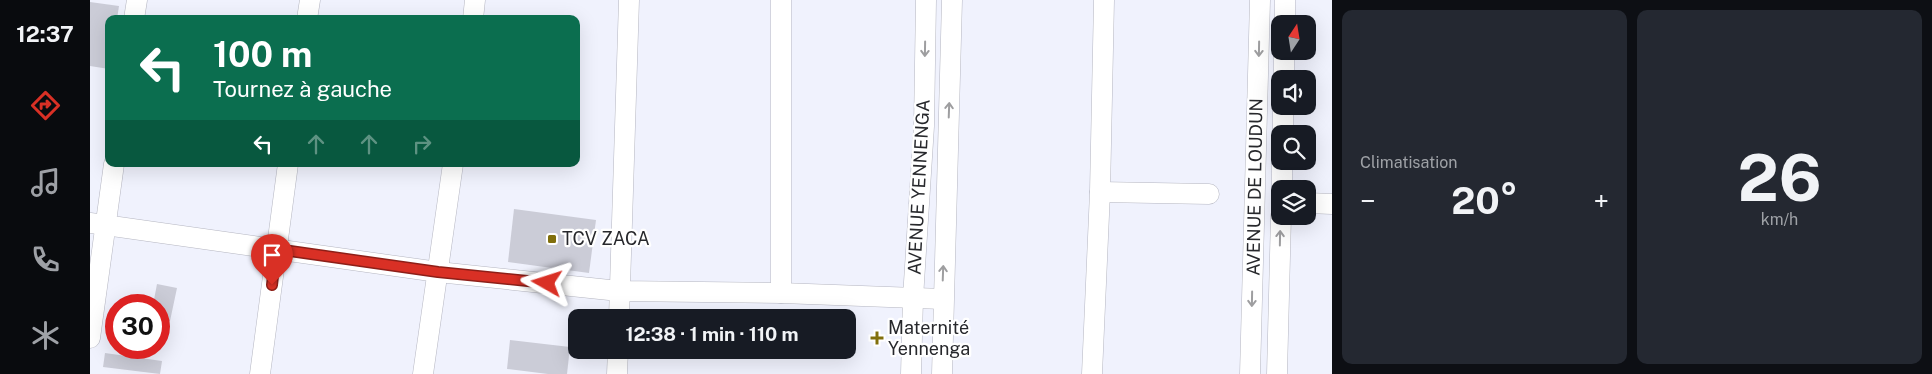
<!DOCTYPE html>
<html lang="fr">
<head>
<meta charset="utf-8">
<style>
	body { margin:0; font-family:"Public Sans",sans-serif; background:#242831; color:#f1f3f6; height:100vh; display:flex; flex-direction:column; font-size:19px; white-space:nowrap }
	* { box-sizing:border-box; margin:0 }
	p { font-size:16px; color:#9ea1a6 }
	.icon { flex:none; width:28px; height:28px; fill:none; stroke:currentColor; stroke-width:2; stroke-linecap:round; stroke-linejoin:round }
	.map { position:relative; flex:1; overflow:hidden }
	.sheet { display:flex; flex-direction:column; gap:10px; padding:10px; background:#0d0f14; width:600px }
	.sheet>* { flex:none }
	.guide { position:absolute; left:15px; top:15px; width:475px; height:152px; border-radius:10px; box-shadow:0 5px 20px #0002; background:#0b6e4f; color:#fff; overflow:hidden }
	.needle { width:32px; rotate:12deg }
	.tools { position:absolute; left:1181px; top:15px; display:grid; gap:10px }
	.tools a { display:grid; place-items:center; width:45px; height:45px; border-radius:10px; background:#171b24; box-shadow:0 5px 20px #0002; font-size:25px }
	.speed { position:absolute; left:15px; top:294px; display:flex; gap:10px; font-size:25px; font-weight:700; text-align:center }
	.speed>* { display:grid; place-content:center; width:65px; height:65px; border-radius:50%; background:#171b24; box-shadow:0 5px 20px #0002; line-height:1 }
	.speed .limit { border:8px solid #d22; background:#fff; color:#111 }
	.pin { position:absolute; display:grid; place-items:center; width:42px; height:42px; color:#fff; margin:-51px -21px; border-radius:50% 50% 50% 0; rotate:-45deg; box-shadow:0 0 5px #0007 }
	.pin .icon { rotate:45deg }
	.me { position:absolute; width:55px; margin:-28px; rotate:276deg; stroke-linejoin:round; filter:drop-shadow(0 0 4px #0008) }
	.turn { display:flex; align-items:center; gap:18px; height:105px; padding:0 25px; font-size:22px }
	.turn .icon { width:65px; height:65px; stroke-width:2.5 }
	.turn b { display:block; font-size:35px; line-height:42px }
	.lanes { display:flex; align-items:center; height:48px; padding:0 25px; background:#0003; justify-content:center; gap:25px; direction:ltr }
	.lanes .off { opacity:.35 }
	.big { font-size:38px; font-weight:700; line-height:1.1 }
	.sheet .widget { flex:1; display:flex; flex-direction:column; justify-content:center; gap:8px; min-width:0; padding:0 18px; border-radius:10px; background:#242831 }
	.sheet .dial { align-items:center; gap:0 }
	.dial b { font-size:65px; line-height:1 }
	.heat { display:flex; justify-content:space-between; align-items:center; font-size:28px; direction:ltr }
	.sheet .tiles { flex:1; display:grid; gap:10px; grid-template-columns:repeat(2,1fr) }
	.trip { position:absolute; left:478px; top:309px; width:288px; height:50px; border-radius:10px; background:#171b24; box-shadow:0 5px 20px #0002; font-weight:700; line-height:50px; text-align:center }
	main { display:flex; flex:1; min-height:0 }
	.dock { display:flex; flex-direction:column; width:90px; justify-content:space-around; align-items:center; background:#090b0e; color:#9ea1a6 }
	.dock .icon { width:35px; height:35px }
	.dock .on { color:#d93025 }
	.dock b { font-size:22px; color:#f1f3f6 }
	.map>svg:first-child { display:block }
</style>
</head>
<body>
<main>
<nav class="dock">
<b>12:37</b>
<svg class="icon on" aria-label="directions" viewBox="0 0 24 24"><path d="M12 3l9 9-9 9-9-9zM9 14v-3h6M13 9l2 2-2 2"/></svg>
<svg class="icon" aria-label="music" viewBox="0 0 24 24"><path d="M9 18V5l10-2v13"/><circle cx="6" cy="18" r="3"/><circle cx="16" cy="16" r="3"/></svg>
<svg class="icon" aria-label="phone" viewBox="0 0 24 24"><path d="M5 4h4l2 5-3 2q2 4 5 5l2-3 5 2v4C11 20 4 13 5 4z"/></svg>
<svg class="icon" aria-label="climate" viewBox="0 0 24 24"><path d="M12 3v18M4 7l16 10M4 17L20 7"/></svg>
</nav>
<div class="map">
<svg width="1242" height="374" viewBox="0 0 1242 374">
	<rect width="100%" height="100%" fill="#f0f2fd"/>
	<g fill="#cbccd7">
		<polygon points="0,2 29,6 27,19 19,19 19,69 0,66"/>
		<polygon points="424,209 506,220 499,273 418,262"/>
		<polygon points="67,284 87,288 80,321 69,319 69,305 63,305"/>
		<polygon points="420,340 480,347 477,374 458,374 417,369"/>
		<polygon points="15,353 72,361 70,374 13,367"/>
	</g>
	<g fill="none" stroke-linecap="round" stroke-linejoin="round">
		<g stroke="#b5b6c1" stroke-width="21">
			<g id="minor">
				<polyline points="691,0 691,293"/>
				<polyline points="44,19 47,0"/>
				<polyline points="217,19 220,0"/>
				<polyline points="383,19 385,0"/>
				<polyline points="1195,24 1195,0"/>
				<polyline points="1194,79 1194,51"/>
				<polyline points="1193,134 1193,106"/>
				<polyline points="1192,189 1192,161"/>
				<polyline points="1010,192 1119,194"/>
				<polyline points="1218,203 1242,204"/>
				<polyline points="0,223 348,272 529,291 691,293 853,299"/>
				<polyline points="529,318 539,0"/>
				<polyline points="0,338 24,164"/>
				<polyline points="170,374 198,164"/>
				<polyline points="333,374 363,164"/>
				<polyline points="527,374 528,350"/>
				<polyline points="821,374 823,298 834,126 836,0"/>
				<polyline points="852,374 862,0"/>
				<polyline points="1002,374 1010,192 1014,0"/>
				<polyline points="1160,374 1170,0"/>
				<polyline points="1187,374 1191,216"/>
			</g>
		</g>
		<use href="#minor" stroke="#fff" stroke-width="20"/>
	</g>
	<defs><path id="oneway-shaft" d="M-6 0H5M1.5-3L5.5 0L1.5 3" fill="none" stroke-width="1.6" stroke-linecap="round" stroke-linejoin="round" transform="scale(1.25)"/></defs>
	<g stroke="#9e9ea0">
		<use href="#oneway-shaft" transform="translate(835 49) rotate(91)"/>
		<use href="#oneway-shaft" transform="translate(1169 49) rotate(91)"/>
		<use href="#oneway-shaft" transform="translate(859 110) rotate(-88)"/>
		<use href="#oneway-shaft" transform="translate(1190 238) rotate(-89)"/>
		<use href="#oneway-shaft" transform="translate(853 273) rotate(-88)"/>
		<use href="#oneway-shaft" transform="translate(1162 299) rotate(91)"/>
	</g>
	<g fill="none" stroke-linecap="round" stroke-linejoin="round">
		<g stroke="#8d1f18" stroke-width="12">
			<polyline id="route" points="182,285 186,249 348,272 457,283"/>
		</g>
		<use href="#route" stroke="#d93025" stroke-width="9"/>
	</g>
	<g fill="#816f0c" stroke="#fff" stroke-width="2">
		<rect x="457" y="234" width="10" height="10" rx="2.5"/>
		<path d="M784.5 330.5h5v5h5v5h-5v5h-5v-5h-5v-5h5z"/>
	</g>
	<g text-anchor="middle" stroke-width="4.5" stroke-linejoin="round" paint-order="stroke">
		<g font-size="18" fill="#27282c" stroke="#fff">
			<text transform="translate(829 187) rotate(-87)" y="6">AVENUE YENNENGA</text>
			<text transform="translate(1165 187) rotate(-89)" y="6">AVENUE DE LOUDUN</text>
		</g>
		<g font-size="18" fill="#27282c" stroke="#fff" text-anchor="start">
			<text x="472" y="245">TCV ZACA</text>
			<text x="798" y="334">Maternité<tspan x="798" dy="21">Yennenga</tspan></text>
		</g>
	</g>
</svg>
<div class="tools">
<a><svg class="needle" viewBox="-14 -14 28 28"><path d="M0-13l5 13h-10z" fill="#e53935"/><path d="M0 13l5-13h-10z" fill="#9ea1a6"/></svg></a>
<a><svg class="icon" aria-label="sound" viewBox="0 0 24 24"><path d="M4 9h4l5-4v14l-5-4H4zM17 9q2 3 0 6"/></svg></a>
<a><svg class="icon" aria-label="search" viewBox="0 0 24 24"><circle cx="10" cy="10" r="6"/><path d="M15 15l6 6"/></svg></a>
<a><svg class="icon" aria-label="layers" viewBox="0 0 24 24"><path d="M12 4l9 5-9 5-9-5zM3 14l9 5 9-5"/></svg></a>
</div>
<div class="speed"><div class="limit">30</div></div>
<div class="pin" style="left:182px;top:285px;background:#d93025"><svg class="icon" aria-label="arrive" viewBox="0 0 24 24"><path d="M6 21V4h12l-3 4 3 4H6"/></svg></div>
<svg class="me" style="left:457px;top:283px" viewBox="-20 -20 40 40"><path d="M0-17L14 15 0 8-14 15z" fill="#d93025" stroke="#fff" stroke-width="4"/></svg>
<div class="trip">12:38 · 1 min · 110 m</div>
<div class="guide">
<div class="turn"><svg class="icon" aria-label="left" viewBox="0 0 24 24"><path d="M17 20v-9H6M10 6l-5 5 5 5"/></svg><div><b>100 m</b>Tournez à gauche</div></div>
<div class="lanes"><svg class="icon" aria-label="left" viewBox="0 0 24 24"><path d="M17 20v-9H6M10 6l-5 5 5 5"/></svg><svg class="icon off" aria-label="ahead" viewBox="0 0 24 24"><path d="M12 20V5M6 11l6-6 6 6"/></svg><svg class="icon off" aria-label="ahead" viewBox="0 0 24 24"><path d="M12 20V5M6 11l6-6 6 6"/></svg><svg class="icon off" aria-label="right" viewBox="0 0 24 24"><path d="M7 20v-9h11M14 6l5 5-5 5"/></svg></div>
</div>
</div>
<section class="sheet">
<div class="tiles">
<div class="widget"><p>Climatisation</p>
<div class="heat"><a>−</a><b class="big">20°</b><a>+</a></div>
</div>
<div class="widget dial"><b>26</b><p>km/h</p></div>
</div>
</section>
</main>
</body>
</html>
